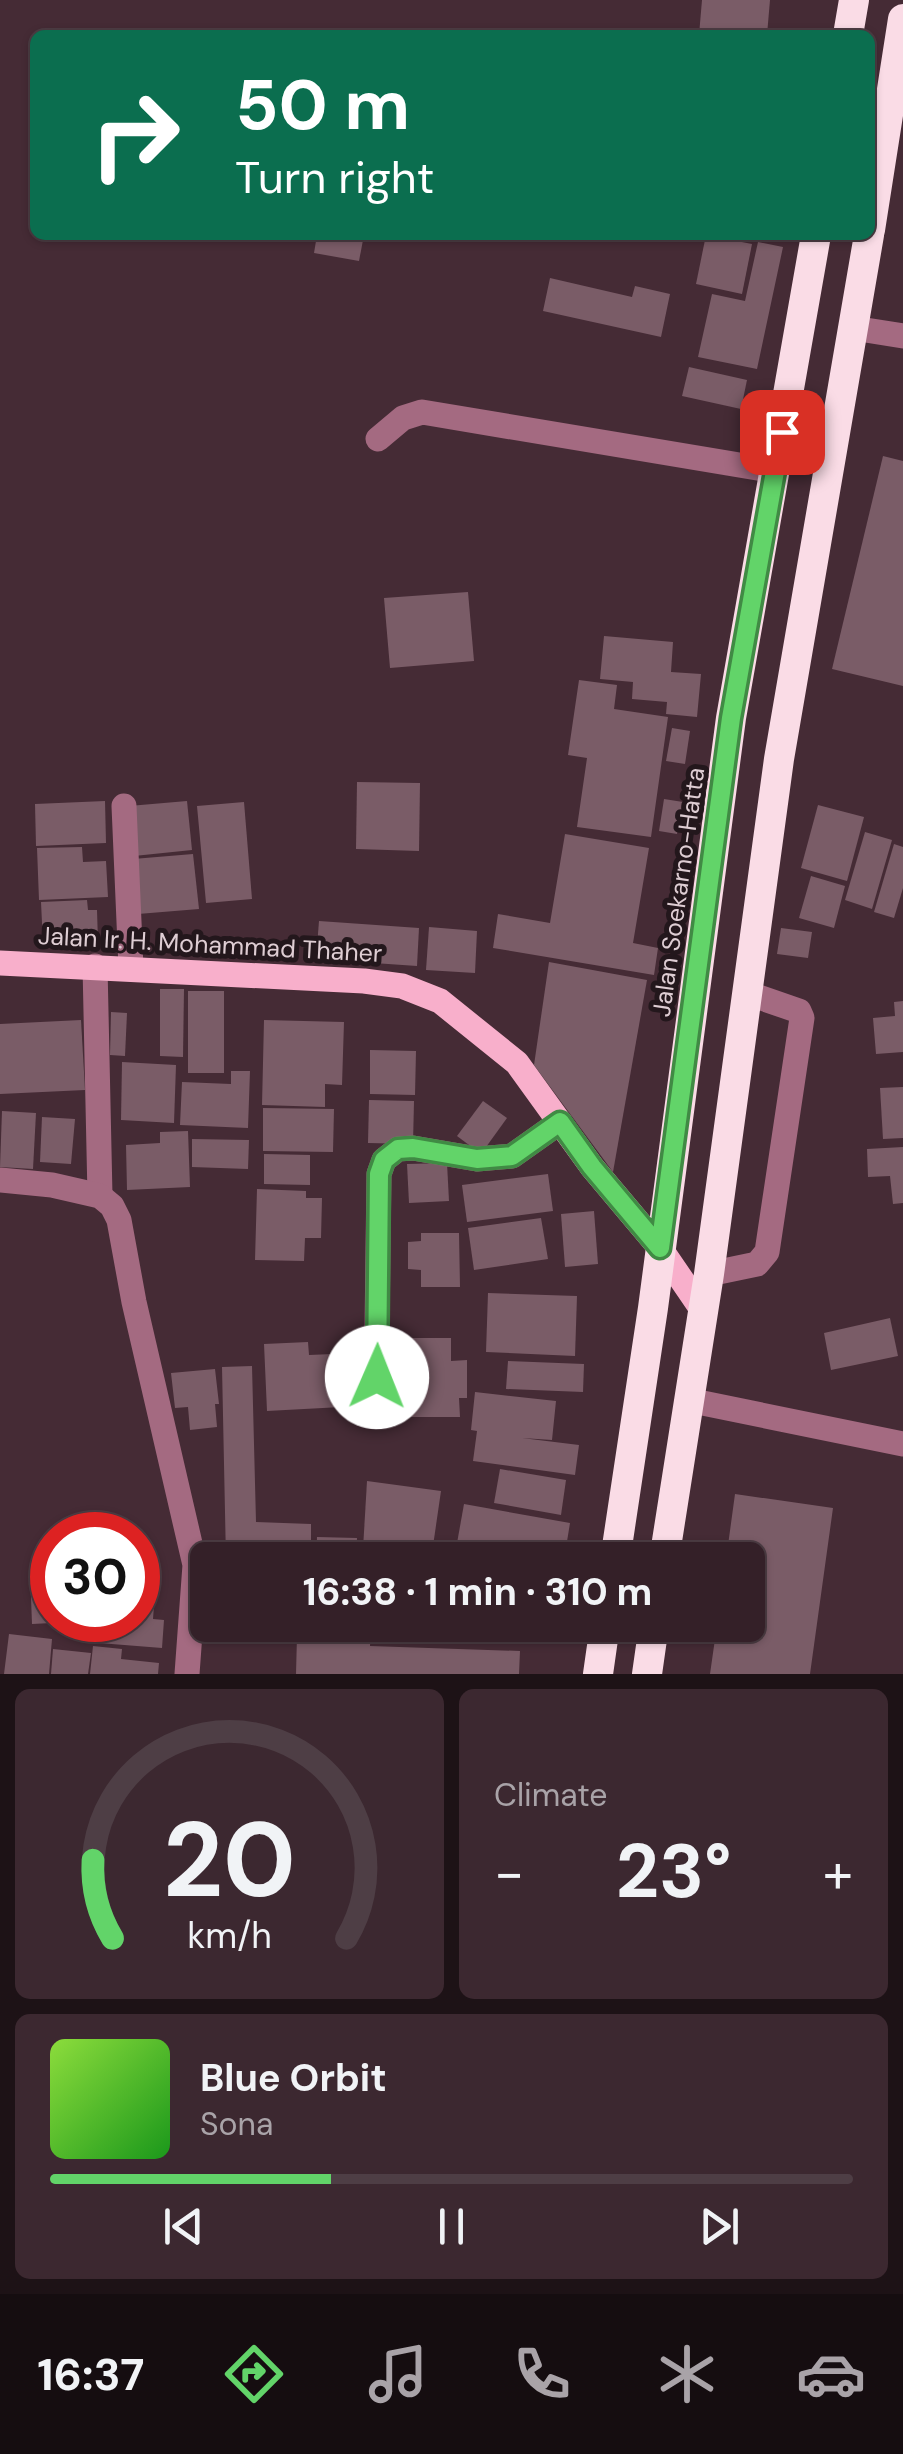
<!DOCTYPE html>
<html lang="en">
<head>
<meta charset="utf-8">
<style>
	body { margin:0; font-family:"DM Sans",sans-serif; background:#3c2830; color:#f1f3f6; height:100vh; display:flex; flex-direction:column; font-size:38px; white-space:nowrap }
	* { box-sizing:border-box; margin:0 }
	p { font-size:32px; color:#a9a3a8 }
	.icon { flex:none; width:55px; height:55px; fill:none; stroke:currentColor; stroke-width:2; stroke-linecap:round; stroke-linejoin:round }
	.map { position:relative; height:1674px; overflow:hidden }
	.sheet { display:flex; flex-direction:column; gap:15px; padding:15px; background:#1d1216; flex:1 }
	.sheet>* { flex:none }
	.top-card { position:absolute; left:30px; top:30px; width:845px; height:210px; border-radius:15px; box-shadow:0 2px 8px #0004,0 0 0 2px #4e3e45; background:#0b6e4f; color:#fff; overflow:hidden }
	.speed { position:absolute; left:30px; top:1512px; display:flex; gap:20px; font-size:50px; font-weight:700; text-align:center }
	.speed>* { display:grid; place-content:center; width:130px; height:130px; border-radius:50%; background:#342028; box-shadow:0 2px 8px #0004,0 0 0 2px #4e3e45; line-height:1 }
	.speed .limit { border:15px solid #d22; background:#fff; color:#111 }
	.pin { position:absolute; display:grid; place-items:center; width:85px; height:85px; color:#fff; margin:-42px; border-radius:20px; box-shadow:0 5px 15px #0006 }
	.me { position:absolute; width:110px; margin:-55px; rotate:1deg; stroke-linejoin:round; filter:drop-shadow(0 0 8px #0008) }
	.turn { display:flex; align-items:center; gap:35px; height:210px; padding:0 40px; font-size:45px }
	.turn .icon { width:130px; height:130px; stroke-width:2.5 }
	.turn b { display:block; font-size:70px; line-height:85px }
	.big { font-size:75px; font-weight:700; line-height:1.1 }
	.sheet .tile { flex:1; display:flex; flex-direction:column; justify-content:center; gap:15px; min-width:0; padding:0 35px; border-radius:15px; background:#3c2830 }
	.sheet .dial { align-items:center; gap:0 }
	.dial svg { height:260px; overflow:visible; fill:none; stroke:#4e3e45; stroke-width:7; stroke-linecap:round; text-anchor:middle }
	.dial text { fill:#f1f3f6; stroke:none }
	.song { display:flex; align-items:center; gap:30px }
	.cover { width:120px; height:120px; border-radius:15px; background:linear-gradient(135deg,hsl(90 70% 55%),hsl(120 70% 35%)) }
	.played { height:10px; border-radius:5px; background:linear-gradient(90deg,#62d469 35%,#4e3e45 35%) }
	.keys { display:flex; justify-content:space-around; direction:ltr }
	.heat { display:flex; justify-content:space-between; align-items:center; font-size:55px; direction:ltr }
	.sheet .tiles { flex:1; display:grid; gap:15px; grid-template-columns:1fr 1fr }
	.tile:last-child { grid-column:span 2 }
	.trip { position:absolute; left:190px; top:1542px; width:575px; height:100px; border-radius:15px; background:#342028; box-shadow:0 2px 8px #0004,0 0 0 2px #4e3e45; font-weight:700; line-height:100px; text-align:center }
	.menu { display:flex; height:160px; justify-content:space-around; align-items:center; background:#150d10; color:#a9a3a8 }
	.menu .icon { width:70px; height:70px }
	.menu .on { color:#62d469 }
	.menu b { font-size:45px; color:#f1f3f6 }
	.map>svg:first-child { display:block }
</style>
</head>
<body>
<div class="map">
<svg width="903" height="1674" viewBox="0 0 903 1674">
	<rect width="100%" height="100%" fill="#452b35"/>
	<g fill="#7a5c67">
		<polygon points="702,0 770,0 767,35 699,35"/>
		<polygon points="317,235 364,235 359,261 314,253"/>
		<polygon points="706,235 752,244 742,294 696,284"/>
		<polygon points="758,242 783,247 757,369 698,357 712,294 745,301"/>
		<polygon points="550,278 632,297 635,286 670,294 661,337 543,311"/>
		<polygon points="689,367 747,380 741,409 682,396"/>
		<polygon points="883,456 903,461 903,686 832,669"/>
		<polygon points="468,592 474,661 390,668 384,598"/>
		<polygon points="604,636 673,642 671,672 701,674 697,717 666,714 667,702 632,699 633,682 600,679"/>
		<polygon points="579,680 617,685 614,709 668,717 651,837 577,827 587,758 568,755"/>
		<polygon points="672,728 690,731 685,764 666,761"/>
		<polygon points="357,782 420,783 419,851 356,849"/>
		<polygon points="664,799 683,802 677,834 659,831"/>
		<polygon points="105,801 106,843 36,846 35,804"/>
		<polygon points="187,801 192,850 134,856 129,806"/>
		<polygon points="244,802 252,899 206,903 197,806"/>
		<polygon points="818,805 864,817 847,881 801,868"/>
		<polygon points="865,832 892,840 872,909 845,900"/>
		<polygon points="565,834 649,848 633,943 658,948 654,975 493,948 498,914 550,923"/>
		<polygon points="894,844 903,847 903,888 894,918 874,912"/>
		<polygon points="82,847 83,862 106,861 108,897 39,900 37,848"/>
		<polygon points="193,854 199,909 138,914 133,859"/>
		<polygon points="811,876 845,886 834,928 799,918"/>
		<polygon points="87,900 88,910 97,910 98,942 43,944 41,902"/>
		<polygon points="319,921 419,928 417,966 316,959"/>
		<polygon points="429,927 477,931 475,973 426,970"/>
		<polygon points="781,928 812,932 808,958 777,954"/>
		<polygon points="549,962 647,980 613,1172 534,1065"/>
		<polygon points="160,989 184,989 183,1057 160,1056"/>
		<rect x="188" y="991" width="36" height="82"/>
		<polygon points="903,1001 903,1052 876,1054 873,1018 895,1016 894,1002"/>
		<polygon points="111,1012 127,1013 125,1056 110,1055"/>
		<polygon points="81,1020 85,1090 0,1094 0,1024"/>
		<polygon points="264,1020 344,1022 342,1085 325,1084 325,1107 262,1105"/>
		<polygon points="370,1050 416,1051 415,1095 370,1094"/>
		<polygon points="122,1062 176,1065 174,1123 121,1120"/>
		<polygon points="231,1071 250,1071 248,1128 180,1125 182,1082 231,1084"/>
		<polygon points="903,1087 903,1138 883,1139 880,1088"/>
		<polygon points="369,1100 414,1101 413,1144 368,1143"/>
		<polygon points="483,1101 507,1118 481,1154 457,1136"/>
		<polygon points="263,1108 334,1109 333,1152 263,1151"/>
		<polygon points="2,1111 36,1113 33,1169 0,1167"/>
		<polygon points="42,1117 75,1119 71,1164 40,1162"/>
		<polygon points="188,1131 190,1187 127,1190 126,1145 160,1143 160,1132"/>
		<polygon points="192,1139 249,1140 248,1169 192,1167"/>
		<polygon points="903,1147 903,1203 893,1204 890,1176 868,1177 867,1149"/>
		<polygon points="264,1154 310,1155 310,1185 264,1184"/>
		<polygon points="447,1163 449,1201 409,1203 407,1164"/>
		<polygon points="548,1174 553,1211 467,1222 462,1185"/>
		<polygon points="257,1189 306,1191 306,1198 322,1198 321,1238 305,1238 304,1261 255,1260"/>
		<polygon points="594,1211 598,1264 565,1267 561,1214"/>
		<polygon points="541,1218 548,1259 474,1270 468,1228"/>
		<polygon points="421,1233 459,1233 460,1287 421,1287 421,1270 408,1269 408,1242 421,1241"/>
		<polygon points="488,1293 577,1296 575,1356 486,1352"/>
		<polygon points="890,1318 898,1356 831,1370 824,1333"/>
		<polygon points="393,1338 451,1338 451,1361 467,1360 467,1398 459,1398 460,1417 393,1417"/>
		<polygon points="308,1342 309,1355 357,1353 360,1406 267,1411 264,1344"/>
		<polygon points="508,1361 584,1364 583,1392 506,1389"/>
		<polygon points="252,1366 256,1522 311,1524 311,1551 257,1550 257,1560 226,1560 222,1367"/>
		<polygon points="215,1369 219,1404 215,1404 217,1427 190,1430 188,1407 175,1408 171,1373"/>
		<polygon points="475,1392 556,1401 552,1440 522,1438 579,1445 575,1475 473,1461 477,1431 471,1430"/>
		<polygon points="500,1469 566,1480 561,1515 494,1503"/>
		<polygon points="367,1481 441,1491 432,1553 363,1549"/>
		<polygon points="735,1494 833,1508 810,1674 710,1674 717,1625 748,1625 748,1560 726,1560"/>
		<polygon points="464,1504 570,1523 564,1560 454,1560"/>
		<polygon points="317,1537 357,1538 356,1560 316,1560"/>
		<polygon points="30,1571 52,1571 52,1623 32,1624"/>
		<polygon points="138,1592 155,1593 153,1619 164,1620 162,1648 99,1643 101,1620 138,1620"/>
		<polygon points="276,1625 371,1625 370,1646 520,1651 519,1674 296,1674 297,1636 276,1636"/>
		<polygon points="9,1634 52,1639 49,1674 4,1674"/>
		<polygon points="93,1646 122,1649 121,1659 159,1663 158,1674 90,1674"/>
		<polygon points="53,1649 91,1653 88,1674 51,1674"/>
	</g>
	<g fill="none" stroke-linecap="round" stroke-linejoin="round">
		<g stroke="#a46a81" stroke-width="25">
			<polyline points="853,328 903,336"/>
			<polyline points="378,439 403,418 422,412 775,471"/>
			<polyline points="124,806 131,968"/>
			<polyline points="95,966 100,1196"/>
			<polyline points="0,1180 52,1185 100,1196 112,1206 119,1220 134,1302 195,1565 187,1674"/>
			<polyline points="709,1274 757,1264 767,1252 802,1018 799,1011 747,993"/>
			<polyline points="688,1400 903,1444"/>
			<polyline points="376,1408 379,1174 384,1160 398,1149 413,1148 477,1159 512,1156 560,1122"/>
		</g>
		<polyline stroke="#f8afcb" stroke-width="25" points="0,963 364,981 402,986 440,1001 517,1063 592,1167 660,1248 703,1311"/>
		<g stroke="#fadce6" stroke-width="30">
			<polyline points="848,35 854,0"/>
			<polyline points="870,230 903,19"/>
			<polyline points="615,1560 653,1308 731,718 816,235"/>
			<polyline points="664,1560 709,1274 779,759 869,235"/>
			<polyline points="598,1674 605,1625"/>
			<polyline points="647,1674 654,1625"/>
		</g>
	</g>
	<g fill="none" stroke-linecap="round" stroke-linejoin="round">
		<g stroke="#408a44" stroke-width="25">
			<polyline id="route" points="377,1377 379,1174 384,1160 398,1149 413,1148 477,1159 512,1156 560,1122 592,1167 660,1248 731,718 782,432"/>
		</g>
		<use href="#route" stroke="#62d469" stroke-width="18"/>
	</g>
	<g text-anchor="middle" stroke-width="10" stroke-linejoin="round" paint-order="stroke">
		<g font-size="25" fill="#decdd3" stroke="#23171c">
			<text transform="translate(678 892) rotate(-82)" y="9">Jalan Soekarno-Hatta</text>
			<text transform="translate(210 944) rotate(3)" y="9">Jalan Ir. H. Mohammad Thaher</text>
		</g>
	</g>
</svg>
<div class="speed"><div class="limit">30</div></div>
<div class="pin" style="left:782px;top:432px;background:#d93025"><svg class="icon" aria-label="arrive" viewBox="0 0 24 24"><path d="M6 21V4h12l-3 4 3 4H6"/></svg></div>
<svg class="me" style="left:377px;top:1377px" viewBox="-20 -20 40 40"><circle r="19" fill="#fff"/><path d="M0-13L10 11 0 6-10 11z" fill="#62d469"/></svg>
<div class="trip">16:38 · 1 min · 310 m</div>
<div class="top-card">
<div class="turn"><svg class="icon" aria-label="right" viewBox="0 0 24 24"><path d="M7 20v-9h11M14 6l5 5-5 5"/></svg><div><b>50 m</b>Turn right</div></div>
</div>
</div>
<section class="sheet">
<div class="tiles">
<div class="tile dial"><svg viewBox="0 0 100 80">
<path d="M14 69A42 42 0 1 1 86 69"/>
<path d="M14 69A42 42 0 0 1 8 45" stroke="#62d469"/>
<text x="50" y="56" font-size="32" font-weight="700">20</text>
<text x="50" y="72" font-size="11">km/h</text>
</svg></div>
<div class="tile"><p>Climate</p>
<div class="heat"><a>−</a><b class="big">23°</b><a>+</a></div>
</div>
<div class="tile">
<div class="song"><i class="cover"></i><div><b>Blue Orbit</b><p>Sona</p></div></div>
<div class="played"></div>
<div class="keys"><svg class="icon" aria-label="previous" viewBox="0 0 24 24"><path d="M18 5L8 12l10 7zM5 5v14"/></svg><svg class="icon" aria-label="pause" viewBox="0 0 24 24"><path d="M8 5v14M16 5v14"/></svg><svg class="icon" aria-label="next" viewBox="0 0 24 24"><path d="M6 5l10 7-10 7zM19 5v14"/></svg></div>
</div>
</div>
</section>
<nav class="menu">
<b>16:37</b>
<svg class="icon on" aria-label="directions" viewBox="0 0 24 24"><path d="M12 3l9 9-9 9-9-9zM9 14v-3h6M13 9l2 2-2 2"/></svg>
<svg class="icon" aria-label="music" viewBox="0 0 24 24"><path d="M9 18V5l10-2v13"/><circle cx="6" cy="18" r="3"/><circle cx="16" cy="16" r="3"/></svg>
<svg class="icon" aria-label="phone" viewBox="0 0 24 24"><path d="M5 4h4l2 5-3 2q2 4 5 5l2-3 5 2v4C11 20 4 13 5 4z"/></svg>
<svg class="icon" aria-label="climate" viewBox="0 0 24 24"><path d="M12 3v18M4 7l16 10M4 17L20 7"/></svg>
<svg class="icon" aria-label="car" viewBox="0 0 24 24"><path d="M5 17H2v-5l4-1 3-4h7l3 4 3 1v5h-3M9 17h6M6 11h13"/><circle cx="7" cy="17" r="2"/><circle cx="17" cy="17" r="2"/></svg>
</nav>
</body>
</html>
